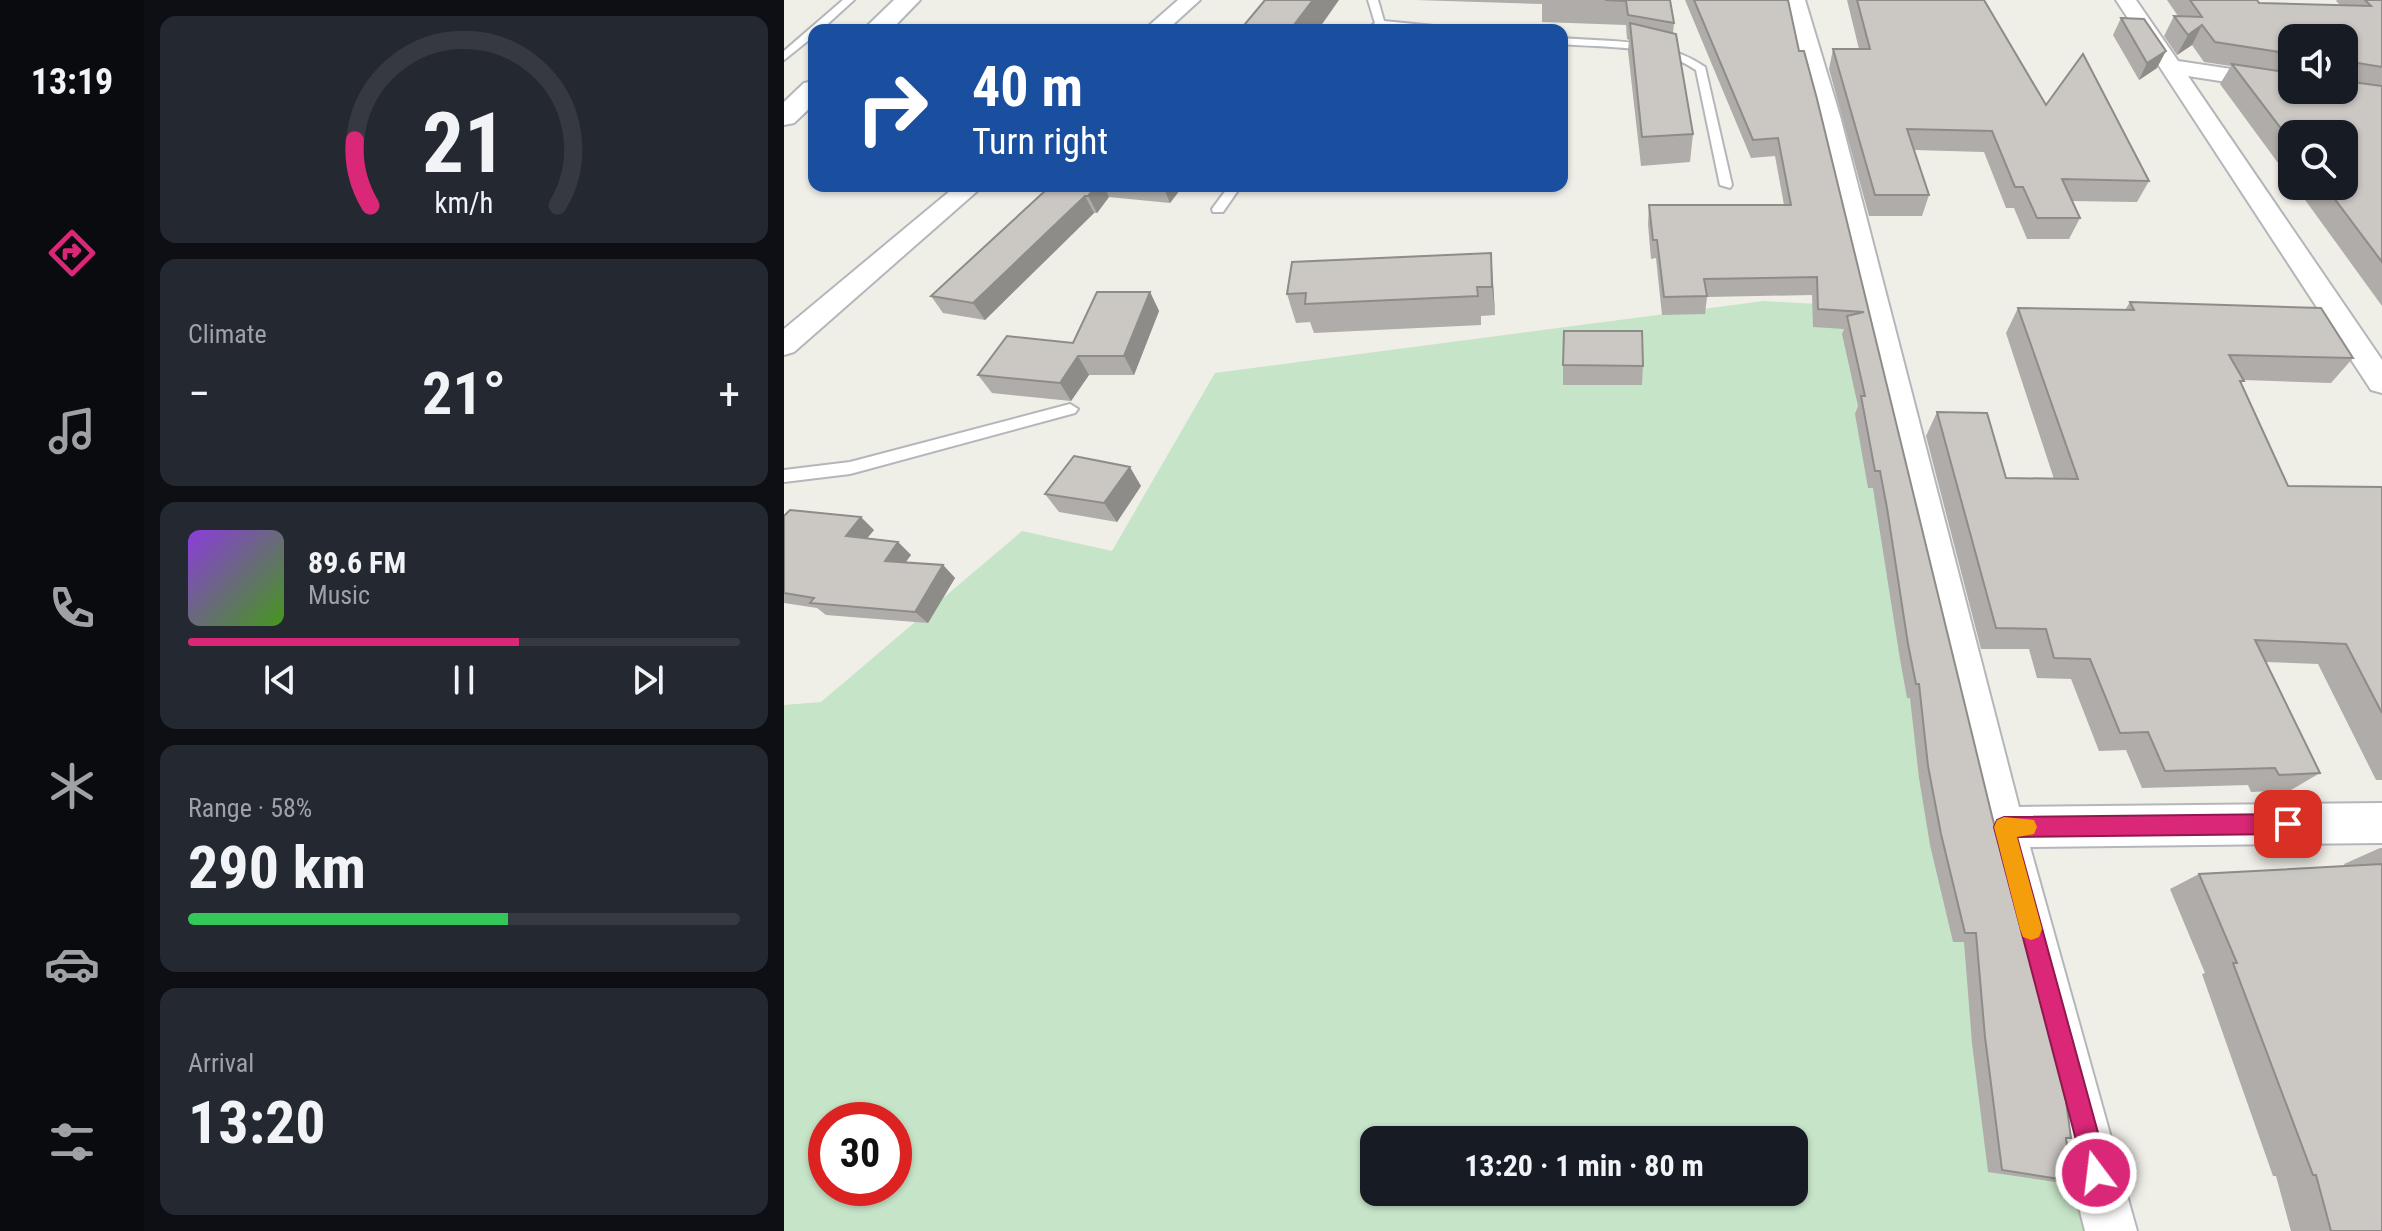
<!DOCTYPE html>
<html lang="en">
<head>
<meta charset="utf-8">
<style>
	body { margin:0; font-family:"Roboto Condensed",sans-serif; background:#242831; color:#f1f3f6; height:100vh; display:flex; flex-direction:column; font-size:30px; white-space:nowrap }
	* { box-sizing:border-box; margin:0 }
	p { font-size:26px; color:#9ea1a6 }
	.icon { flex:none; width:44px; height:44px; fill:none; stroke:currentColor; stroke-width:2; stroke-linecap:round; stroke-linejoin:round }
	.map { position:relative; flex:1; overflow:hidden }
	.sheet { display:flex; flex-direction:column; gap:16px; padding:16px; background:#0d0f14; width:640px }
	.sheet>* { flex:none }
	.banner { position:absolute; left:24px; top:24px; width:760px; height:168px; border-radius:16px; box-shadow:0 2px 6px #0004; background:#1a4fa0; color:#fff; overflow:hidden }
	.fabs { position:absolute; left:1494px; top:24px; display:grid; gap:16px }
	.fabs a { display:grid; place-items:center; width:80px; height:80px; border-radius:16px; background:#171b24; box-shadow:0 2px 6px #0004; font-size:40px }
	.speed { position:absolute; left:24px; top:1102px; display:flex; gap:16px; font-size:40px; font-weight:700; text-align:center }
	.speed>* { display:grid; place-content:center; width:104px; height:104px; border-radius:50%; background:#171b24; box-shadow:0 2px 6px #0004; line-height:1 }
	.speed .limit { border:12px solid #d22; background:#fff; color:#111 }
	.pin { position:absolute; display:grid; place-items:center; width:68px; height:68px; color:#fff; margin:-34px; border-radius:16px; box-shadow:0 4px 12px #0006 }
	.me { position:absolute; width:88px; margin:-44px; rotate:345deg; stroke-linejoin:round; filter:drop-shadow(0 0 6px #0008) }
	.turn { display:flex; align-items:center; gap:28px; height:168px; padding:0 32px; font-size:36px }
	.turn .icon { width:104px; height:104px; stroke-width:2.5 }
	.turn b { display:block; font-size:56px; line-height:68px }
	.big { font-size:60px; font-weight:700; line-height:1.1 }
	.sheet .card { flex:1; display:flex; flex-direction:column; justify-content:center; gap:12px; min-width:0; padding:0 28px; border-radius:16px; background:#242831 }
	.sheet .dial { align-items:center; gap:0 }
	.dial svg { height:208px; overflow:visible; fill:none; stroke:#363941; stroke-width:7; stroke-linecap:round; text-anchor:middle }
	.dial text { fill:#f1f3f6; stroke:none }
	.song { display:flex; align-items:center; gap:24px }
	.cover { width:96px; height:96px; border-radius:12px; background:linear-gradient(135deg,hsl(270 70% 55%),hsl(100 70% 35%)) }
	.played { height:8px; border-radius:4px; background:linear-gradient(90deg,#db2777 60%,#363941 60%) }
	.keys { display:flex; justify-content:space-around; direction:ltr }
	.heat { display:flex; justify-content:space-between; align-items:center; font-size:44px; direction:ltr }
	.charge { height:12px; border-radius:6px; background:linear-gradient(90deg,#34c759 58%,#363941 0) }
	.trip { position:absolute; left:576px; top:1126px; width:448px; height:80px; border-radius:16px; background:#171b24; box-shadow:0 2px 6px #0004; font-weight:700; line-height:80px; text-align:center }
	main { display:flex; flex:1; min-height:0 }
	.menu { display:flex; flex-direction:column; width:144px; justify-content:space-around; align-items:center; background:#090b0e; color:#9ea1a6 }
	.menu .icon { width:56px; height:56px }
	.menu .current { color:#db2777 }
	.menu b { font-size:36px; color:#f1f3f6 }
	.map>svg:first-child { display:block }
</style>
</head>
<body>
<main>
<nav class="menu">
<b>13:19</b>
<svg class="icon current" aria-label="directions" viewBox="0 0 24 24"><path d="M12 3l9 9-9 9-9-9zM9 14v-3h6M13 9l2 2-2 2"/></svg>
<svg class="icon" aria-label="music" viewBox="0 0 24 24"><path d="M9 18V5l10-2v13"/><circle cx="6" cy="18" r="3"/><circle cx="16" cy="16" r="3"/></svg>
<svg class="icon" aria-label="phone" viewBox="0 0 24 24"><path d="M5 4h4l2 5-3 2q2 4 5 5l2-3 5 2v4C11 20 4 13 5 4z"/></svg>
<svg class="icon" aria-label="climate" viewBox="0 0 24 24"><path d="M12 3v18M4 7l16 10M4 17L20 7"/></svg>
<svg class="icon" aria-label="car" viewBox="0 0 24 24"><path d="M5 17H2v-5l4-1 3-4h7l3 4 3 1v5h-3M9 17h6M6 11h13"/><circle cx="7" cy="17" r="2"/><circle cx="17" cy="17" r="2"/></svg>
<svg class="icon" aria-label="filters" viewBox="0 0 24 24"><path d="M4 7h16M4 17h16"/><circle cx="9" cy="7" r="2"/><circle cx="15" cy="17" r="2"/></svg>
</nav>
<section class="sheet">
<div class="card dial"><svg viewBox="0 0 100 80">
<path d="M14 69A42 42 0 1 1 86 69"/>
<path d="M14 69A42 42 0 0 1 8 44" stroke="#db2777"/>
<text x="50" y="56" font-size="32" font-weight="700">21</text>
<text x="50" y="72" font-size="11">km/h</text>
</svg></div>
<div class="card"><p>Climate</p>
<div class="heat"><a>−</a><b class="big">21°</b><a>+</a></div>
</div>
<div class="card">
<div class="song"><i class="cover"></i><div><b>89.6 FM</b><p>Music</p></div></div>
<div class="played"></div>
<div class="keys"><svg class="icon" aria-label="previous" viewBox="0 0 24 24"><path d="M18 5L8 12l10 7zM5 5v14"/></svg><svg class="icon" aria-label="pause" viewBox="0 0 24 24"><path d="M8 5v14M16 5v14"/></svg><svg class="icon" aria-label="next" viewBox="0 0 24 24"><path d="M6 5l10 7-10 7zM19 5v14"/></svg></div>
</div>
<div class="card"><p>Range · 58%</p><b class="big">290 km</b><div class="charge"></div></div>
<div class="card"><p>Arrival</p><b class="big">13:20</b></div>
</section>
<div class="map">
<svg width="1598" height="1231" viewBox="0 0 1598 1231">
	<rect width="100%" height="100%" fill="#efeee7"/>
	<path fill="#c6e4c8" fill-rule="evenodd" d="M980,301L1107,308L1234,797L1315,1231H0V705L37,702L238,531L328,551L431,373ZM42,1120H110V1188H42ZM590,1140H1010V1192H590Z"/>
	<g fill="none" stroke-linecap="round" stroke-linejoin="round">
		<g stroke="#b4b6ba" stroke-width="4">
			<g id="service">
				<polygon points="59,0 70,0 37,30 30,30 30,36 0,60 0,51"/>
				<polygon points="584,0 594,0 600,21 660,27 665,30 598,27 582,30 591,23"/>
				<path d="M778,38C826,42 880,38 921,67L948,185L946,188L936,185L912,70C874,44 823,48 778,44Z"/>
				<polygon points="445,186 457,186 439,212 429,212 428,209"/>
				<polygon points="286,404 294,409 291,413 66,474 0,482 0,470 66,462"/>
			</g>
		</g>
		<g stroke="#b4b6ba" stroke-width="4">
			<g id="minor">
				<polygon points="394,0 416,0 383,30 360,30"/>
				<polygon points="1001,0 1021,0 1056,116 1235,807 1598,803 1598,843 1246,847 1353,1231 1301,1231 1199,827 1032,116"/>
				<polygon points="1332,0 1352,0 1394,61 1508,78 1508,90 1515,90 1508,92 1404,76 1598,360 1598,393 1587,390"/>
				<polygon points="172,186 199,186 10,352 0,355 0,329"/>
			</g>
		</g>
		<g stroke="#b4b6ba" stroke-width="4">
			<g id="tertiary">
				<polygon points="110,0 136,0 107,30 79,30"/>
				<polygon points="30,81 30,104 10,123 0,125 0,102 20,83"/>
			</g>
		</g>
		<use href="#service" fill="#fff" fill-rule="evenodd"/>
		<use href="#minor" fill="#fff" fill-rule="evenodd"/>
		<use href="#tertiary" fill="#fff" fill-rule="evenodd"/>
	</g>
	<g fill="#afaca9" fill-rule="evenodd">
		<polygon points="632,0 886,0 890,23 889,33 909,134 906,162 857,166 844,51 845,40 843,39 842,25 758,22 758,4"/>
		<polygon points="901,0 1004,0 1015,51 1287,1138 1282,1139 1288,1181 1271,1182 1204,1172 1188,1043 1180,942 1169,942 1146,845 1135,778 1126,698 1123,698 1116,659 1089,488 1084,488 1071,414 1074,406 1058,334 1060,329 1029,327 1028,295 923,297 921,314 878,315 872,258 867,259 864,224 865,205 1000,205 991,156 967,158"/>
		<polygon points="1063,0 1200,0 1262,105 1365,181 1353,202 1288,201 1296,218 1285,239 1243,239 1230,208 1222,208 1200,152 1130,150 1145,195 1138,216 1085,216 1045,69 1049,49 1075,49"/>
		<path d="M1383,0H1473L1475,3L1556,5L1552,1L1553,0H1598V306L1511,186H1560L1508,134V182L1436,84L1447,66L1420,62L1408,45L1393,55L1380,36L1390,16H1394ZM1508,38H1560V90H1508Z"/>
		<polygon points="1337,18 1373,68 1355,80 1329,35"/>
		<polygon points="262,186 399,186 386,203 325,197 313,213 310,213 201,320 159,313 147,296 260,192 259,190"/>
		<polygon points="709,282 711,315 697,316 697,325 530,333 526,322 512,323 503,294"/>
		<polygon points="366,292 375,311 350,375 305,375 287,401 208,393 194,375 289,343"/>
		<polygon points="1346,302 1569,358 1547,383 1459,380 1457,383 1504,486 1598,487 1598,780 1592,780 1534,664 1482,662 1536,773 1507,790 1467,792 1464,785 1358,788 1342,750 1315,751 1287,679 1253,678 1245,649 1197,649 1142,436 1153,412 1222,478 1270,479 1222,333 1234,308 1341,310"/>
		<polygon points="779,365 859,366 858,385 779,385"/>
		<polygon points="357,486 333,522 275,512 261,494"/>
		<polygon points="0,516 90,530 83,538 114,542 127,555 121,562 159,565 171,578 144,623 42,615 33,608 0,603"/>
		<polygon points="1596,848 1598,848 1598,1231 1507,1231 1492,1176 1489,1176 1418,974 1421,973 1386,889 1415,874 1561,866 1560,864"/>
	</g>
	<g fill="#8e8c89">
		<polygon points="529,0 555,0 534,30 506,30"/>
		<polygon points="1418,25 1408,45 1393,55 1404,35"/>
		<polygon points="1382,51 1373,68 1355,80 1363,63"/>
		<polygon points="312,186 320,186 325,197 313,213 304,196"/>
		<polygon points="379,186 399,186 386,203"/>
		<polygon points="301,196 310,213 201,320 189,303"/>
		<polygon points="707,253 709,282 711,315 708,287"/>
		<polygon points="366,292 375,311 350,375 340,356"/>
		<polygon points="294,356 305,375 287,401 276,383"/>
		<polygon points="346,467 357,486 333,522 320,503"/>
		<polygon points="77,517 90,530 75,548 62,536"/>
		<polygon points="114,542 127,555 114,573 101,561"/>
		<polygon points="159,565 171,578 144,623 131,612"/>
	</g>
	<g fill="#cbc8c4" stroke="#8e8c89" stroke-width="2">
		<polygon points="481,0 529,0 506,30 456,30"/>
		<polygon points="821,0 886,0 890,23 844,15 842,1"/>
		<polygon points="910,0 1004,0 1015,51 1020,51 1033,99 1208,816 1281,1094 1287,1138 1282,1138 1288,1181 1218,1170 1201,1037 1192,933 1181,933 1157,834 1144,766 1135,684 1132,684 1124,644 1103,508 1096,471 1091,471 1077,396 1081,396 1063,316 1080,312 1034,309 1033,277 920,279 923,296 880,297 873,240 869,240 865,205 1007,205 994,138 969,140"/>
		<polygon points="1073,0 1200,0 1262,105 1299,54 1365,181 1278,179 1296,218 1253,218 1239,187 1231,187 1208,131 1123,129 1145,195 1091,195 1049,49 1086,49"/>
		<polygon points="1406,0 1473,0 1475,3 1587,6 1581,0 1598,0 1598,67 1574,63 1571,67 1560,67 1560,38 1508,38 1508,54 1431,42 1418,25 1404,35 1390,16 1418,17"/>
		<polygon points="1337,18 1360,19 1382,51 1363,63"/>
		<polygon points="846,23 892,34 909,134 858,137"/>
		<polygon points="1448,64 1508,73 1508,90 1560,90 1560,81 1598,86 1598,262 1541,186 1560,186 1560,134 1508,134 1508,143"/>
		<polygon points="262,186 312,186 304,196 301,196 189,303 147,296 262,190 259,190"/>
		<polygon points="707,253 708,287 693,287 694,296 521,304 522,293 503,294 508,262"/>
		<polygon points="313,292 366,292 340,356 294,356 276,383 194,375 223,336 289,343"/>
		<polygon points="1346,302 1537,308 1569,358 1445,355 1460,381 1456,381 1504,486 1598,487 1598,713 1562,644 1471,640 1536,773 1495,775 1491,768 1381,771 1364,732 1336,733 1306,659 1270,658 1262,629 1212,628 1153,412 1203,413 1222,478 1294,479 1234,308 1350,310"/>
		<polygon points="780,331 858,331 859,366 779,365"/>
		<polygon points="290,456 346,467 320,503 261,494"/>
		<polygon points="6,510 77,517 62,536 114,542 101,561 159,565 131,612 26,603 30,598 0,593 0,516"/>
		<polygon points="1598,864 1598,1231 1547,1231 1532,1175 1529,1175 1449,963 1453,963 1415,874"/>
	</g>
	<polygon fill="#db2777" stroke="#8e194d" stroke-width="2" points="1504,814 1511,817 1514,824 1511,831 1504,834 1233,837 1325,1173 1321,1182 1312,1186 1303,1182 1210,827 1213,820 1220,817"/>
	<polygon fill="#f59e0b" points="1220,817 1250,820 1253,827 1250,834 1233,837 1258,929 1255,937 1247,940 1239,937 1236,929 1210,827 1213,820"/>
</svg>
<div class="fabs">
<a><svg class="icon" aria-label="sound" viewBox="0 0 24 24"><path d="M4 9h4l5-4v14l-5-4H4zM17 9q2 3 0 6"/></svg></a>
<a><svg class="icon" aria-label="search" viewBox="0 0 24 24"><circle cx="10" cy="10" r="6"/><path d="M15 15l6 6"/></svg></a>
</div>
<div class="speed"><div class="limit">30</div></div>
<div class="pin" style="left:1504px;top:824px;background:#d93025"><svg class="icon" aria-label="arrive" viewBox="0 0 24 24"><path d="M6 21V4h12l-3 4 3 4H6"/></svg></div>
<svg class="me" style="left:1312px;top:1173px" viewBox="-20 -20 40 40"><circle r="17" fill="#db2777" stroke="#fff" stroke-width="3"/><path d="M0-11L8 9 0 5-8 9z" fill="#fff"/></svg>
<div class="trip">13:20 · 1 min · 80 m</div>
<div class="banner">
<div class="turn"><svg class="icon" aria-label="right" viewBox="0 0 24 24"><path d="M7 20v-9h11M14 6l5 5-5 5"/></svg><div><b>40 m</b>Turn right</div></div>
</div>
</div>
</main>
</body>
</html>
